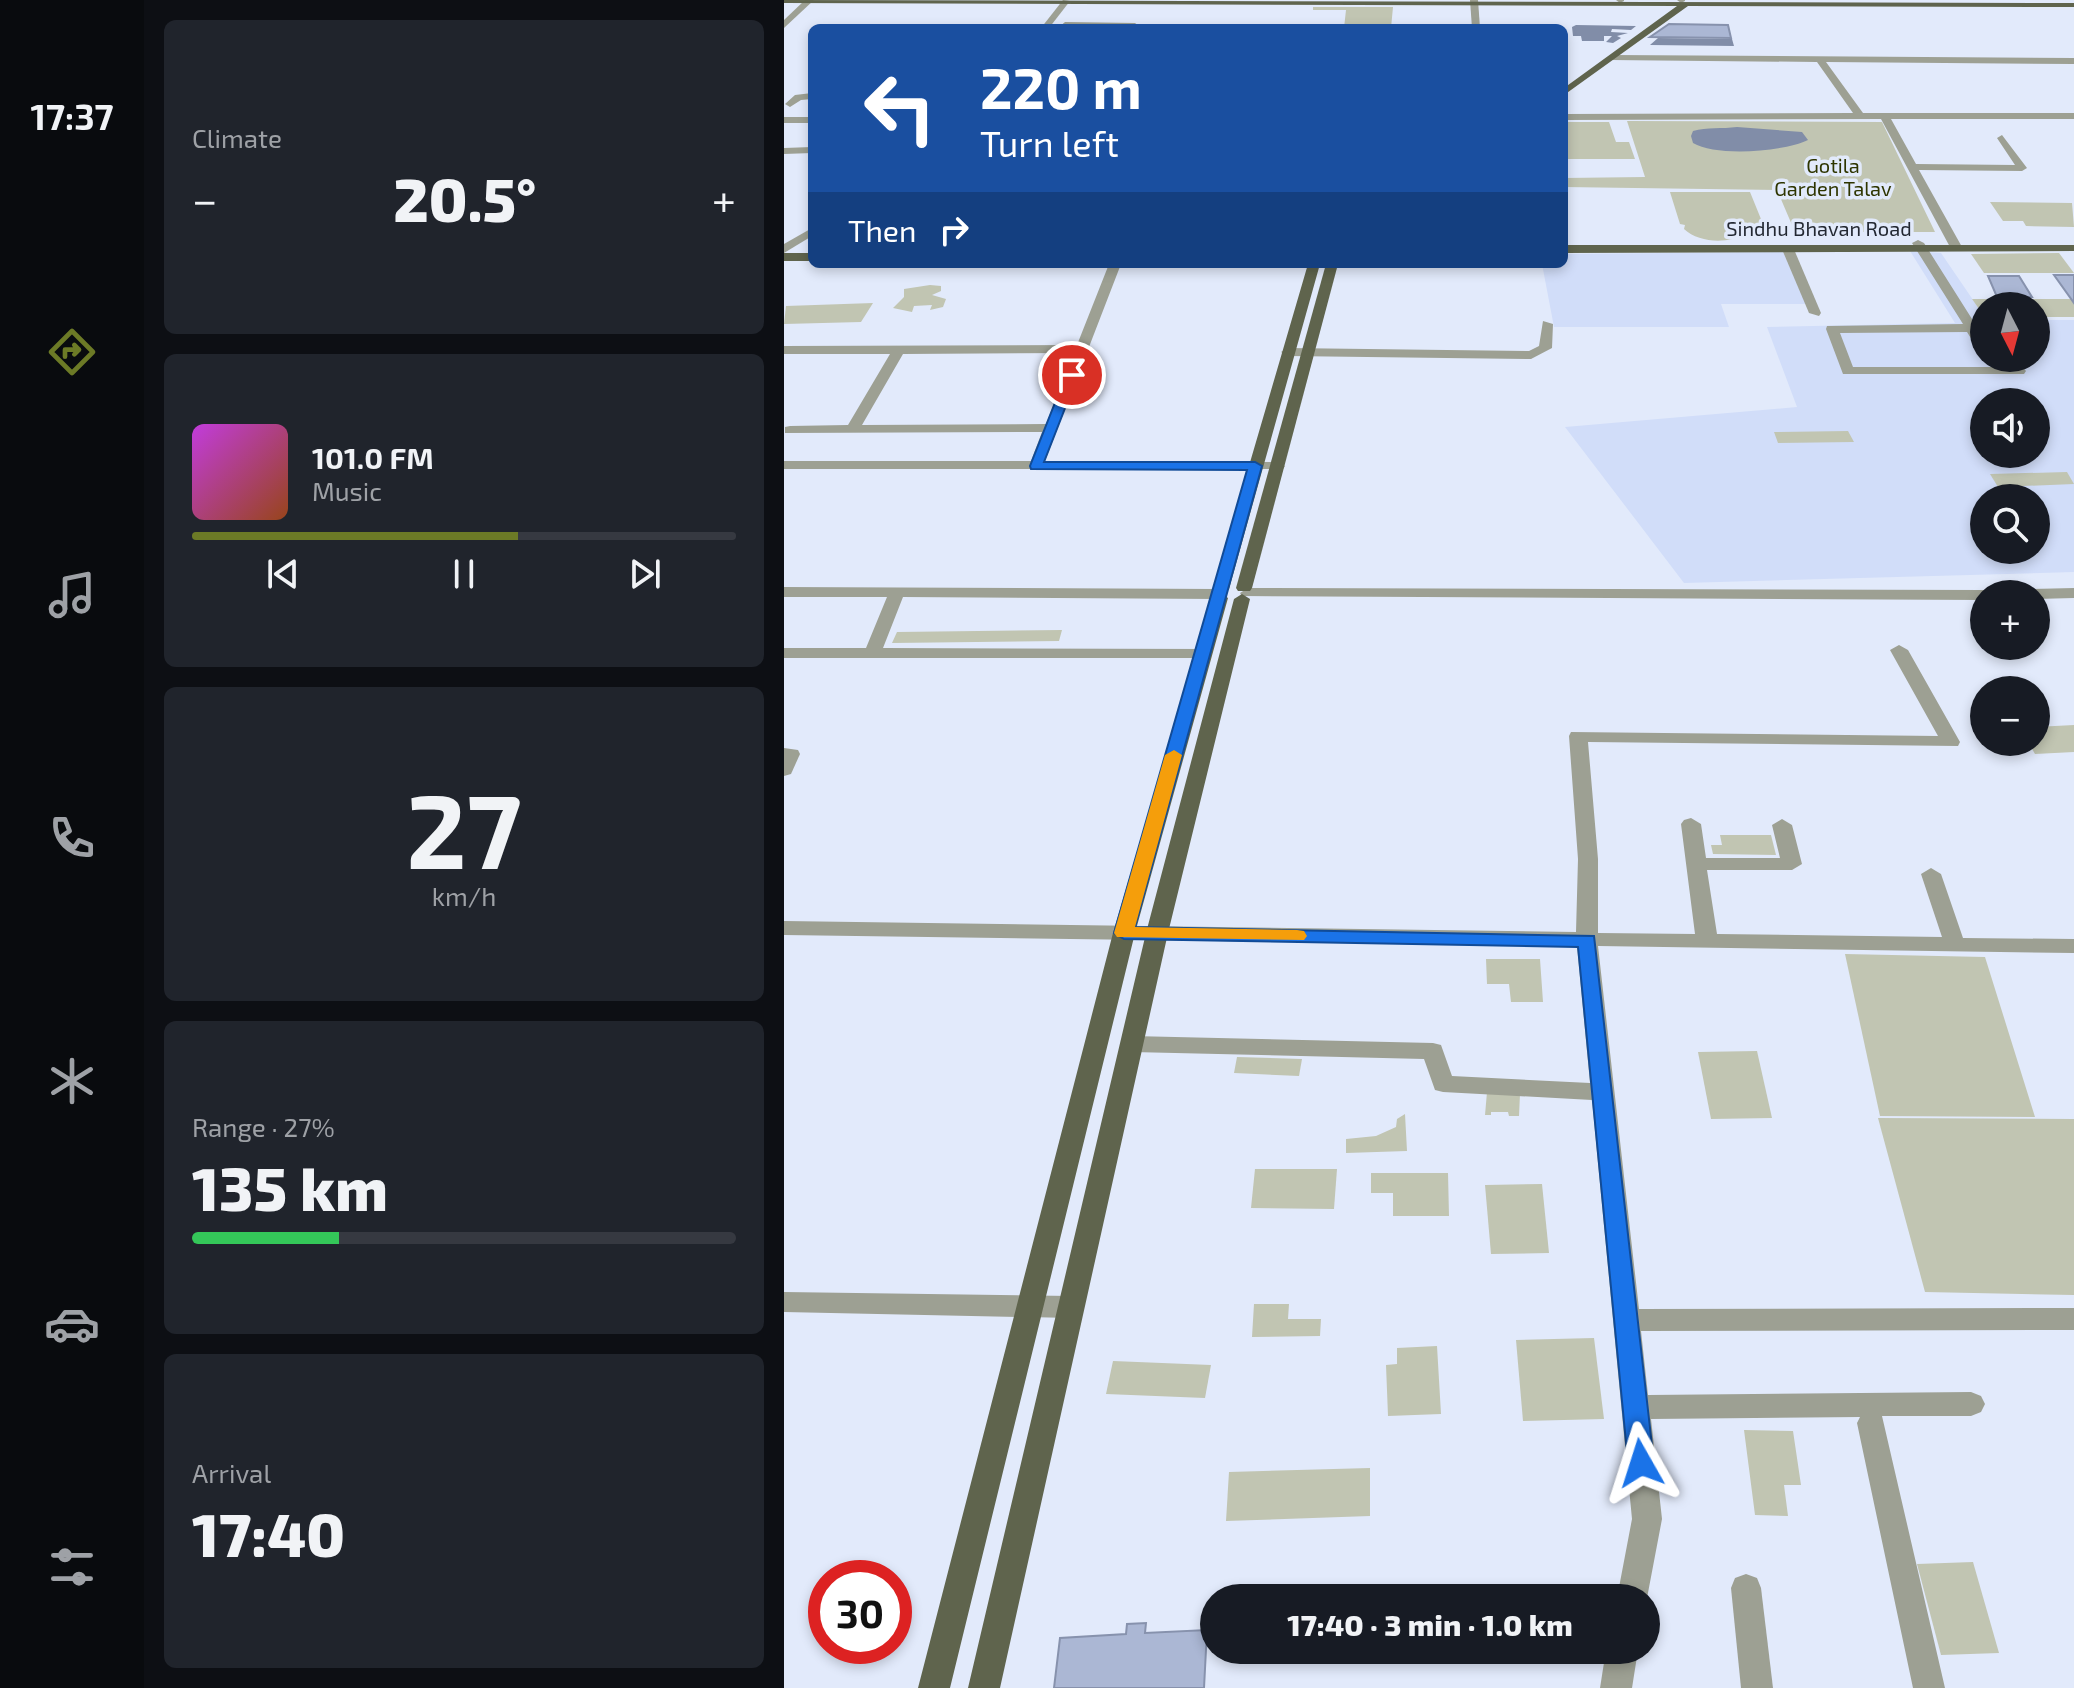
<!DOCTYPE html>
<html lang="en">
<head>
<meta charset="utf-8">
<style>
	body { margin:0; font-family:"Exo 2",sans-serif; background:#20242c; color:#f1f3f6; height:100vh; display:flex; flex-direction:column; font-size:30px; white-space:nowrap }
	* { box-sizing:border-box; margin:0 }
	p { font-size:26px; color:#9ea1a6 }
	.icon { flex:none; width:44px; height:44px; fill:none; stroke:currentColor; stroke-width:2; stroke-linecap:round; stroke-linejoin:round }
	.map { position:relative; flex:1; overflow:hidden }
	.sheet { display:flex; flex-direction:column; gap:20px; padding:20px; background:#0d0f14; width:640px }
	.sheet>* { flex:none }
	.banner { position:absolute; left:24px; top:24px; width:760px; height:244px; border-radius:12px; box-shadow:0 4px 12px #0003; background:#1a4fa0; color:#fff; overflow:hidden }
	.needle { width:52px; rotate:174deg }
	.tools { position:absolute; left:1186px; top:292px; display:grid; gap:16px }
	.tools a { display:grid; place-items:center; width:80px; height:80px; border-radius:50%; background:#171b24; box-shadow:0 4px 12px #0003; font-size:40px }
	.speed { position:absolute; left:24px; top:1560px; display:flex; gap:16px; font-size:40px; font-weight:700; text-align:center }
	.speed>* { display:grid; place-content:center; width:104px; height:104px; border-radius:50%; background:#171b24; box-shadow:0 4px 12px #0003; line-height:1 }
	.speed .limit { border:12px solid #d22; background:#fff; color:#111 }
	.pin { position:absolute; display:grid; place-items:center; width:68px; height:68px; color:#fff; margin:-34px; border:4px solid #fff; border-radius:50%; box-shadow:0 2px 8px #0007 }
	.me { position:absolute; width:88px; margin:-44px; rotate:354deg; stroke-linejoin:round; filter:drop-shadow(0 0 6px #0008) }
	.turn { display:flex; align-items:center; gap:28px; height:168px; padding:0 40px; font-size:36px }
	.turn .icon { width:104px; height:104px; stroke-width:2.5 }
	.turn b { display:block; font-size:56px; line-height:68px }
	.then { display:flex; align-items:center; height:76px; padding:0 40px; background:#0003; gap:16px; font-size:30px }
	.big { font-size:60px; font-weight:800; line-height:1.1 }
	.sheet .tile { flex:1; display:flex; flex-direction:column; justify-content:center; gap:12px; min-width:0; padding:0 28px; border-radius:12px; background:#20242c }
	.sheet .dial { align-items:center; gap:0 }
	.dial b { font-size:104px; line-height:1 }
	.song { display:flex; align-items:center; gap:24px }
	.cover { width:96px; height:96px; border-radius:12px; background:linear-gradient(135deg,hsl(290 70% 55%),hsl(20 70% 35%)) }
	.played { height:8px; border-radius:4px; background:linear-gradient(90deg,#6c7a26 60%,#363941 60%) }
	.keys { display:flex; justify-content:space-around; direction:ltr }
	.heat { display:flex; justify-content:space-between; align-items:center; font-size:44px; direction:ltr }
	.charge { height:12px; border-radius:6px; background:linear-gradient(90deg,#34c759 27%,#363941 0) }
	.trip { position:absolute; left:416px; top:1584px; width:460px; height:80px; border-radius:40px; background:#171b24; box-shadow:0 4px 12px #0003; font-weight:800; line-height:80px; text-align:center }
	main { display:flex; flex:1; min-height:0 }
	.tab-bar { display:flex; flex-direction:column; width:144px; justify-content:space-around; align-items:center; background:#090b0e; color:#9ea1a6 }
	.tab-bar .icon { width:56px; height:56px }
	.tab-bar .active { color:#6c7a26 }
	.tab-bar b { font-size:36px; color:#f1f3f6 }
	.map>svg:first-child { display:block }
</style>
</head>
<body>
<main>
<nav class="tab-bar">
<b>17:37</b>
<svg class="icon active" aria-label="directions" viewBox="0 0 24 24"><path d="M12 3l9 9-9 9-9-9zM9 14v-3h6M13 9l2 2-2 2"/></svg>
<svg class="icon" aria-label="music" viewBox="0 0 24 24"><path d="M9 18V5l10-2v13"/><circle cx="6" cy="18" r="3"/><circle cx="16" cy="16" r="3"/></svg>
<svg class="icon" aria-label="phone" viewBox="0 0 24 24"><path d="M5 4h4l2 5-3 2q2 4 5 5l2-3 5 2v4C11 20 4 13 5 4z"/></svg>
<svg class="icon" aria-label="climate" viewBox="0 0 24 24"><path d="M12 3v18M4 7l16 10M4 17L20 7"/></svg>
<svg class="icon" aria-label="car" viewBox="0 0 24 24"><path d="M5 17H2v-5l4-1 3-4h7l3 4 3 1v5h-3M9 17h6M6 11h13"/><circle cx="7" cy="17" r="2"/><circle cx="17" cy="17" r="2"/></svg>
<svg class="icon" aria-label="filters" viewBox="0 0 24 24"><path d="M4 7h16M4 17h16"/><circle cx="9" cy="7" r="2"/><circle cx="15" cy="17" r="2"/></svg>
</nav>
<section class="sheet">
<div class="tile"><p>Climate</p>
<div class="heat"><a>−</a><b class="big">20.5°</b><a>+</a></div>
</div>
<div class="tile">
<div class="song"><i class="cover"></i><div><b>101.0 FM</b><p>Music</p></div></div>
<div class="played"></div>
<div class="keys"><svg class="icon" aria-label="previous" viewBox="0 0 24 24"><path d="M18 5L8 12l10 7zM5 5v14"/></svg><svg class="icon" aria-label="pause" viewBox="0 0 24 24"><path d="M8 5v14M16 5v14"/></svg><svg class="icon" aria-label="next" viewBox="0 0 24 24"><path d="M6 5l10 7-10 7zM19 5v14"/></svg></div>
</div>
<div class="tile dial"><b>27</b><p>km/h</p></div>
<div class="tile"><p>Range · 27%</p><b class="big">135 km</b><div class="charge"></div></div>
<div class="tile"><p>Arrival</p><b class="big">17:40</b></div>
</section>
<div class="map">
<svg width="1290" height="1688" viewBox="0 0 1290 1688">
	<rect width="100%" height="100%" fill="#e2eafb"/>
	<g fill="#d1ddf9" fill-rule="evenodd">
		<path d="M1126,251L1157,253L1200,316V358H1252V320H1290V572L900,583L781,427L1013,407L983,327L1171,323ZM1200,402H1252V454H1200ZM1200,498H1252V550H1200Z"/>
		<polygon points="999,252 1022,304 937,304 945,327 770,327 758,264 780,264 780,254"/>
	</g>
	<g fill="#c1c5b2">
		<polygon points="529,7 609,7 607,28 560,28 562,10 529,10"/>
		<polygon points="843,121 1098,122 1151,232 1011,232 993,190 780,187 780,178 861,177"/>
		<polygon points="780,122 825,122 832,142 845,142 851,159 780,159"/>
		<path d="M886,192H966L979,224L961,228V234C944,244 915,243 900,229L901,225L896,224Z"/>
		<polygon points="1206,202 1288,203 1290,227 1242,226 1239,221 1219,221"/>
		<polygon points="1275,253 1290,273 1200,273 1187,254"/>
		<polygon points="146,285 157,286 157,291 148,295 162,299 159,307 146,310 148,305 130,306 128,312 109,308 120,297 120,289"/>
		<polygon points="1188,299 1290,299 1290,317 1252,317 1252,306 1200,306 1200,316"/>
		<polygon points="89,303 77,322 0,324 2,306"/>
		<polygon points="1064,431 1070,442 994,443 990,432"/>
		<polygon points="1283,472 1290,484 1214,487 1206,474"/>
		<polygon points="278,630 275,641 108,643 113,632"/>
		<polygon points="1290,725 1290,752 1251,754 1244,742 1252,742 1252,727"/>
		<polygon points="936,835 987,835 992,855 929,854 927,845 938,845"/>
		<polygon points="1061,954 1201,957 1251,1117 1096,1116"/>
		<polygon points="702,959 756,959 759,1002 727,1002 725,984 703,984"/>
		<polygon points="973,1051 988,1118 927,1119 914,1052"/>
		<polygon points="453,1057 518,1059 515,1076 450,1073"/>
		<polygon points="703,1092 736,1094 735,1116 725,1116 724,1112 707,1112 707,1115 701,1115"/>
		<polygon points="621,1114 623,1151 562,1153 562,1139 592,1136 612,1127 613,1119"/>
		<polygon points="1094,1118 1290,1119 1290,1295 1141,1292"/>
		<polygon points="471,1169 553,1169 550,1209 467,1208"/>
		<polygon points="587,1173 664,1173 665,1216 609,1216 609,1193 587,1193"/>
		<polygon points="758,1184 765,1253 707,1254 701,1185"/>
		<polygon points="470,1304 505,1304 504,1319 537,1319 536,1336 468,1337"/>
		<polygon points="810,1338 820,1419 739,1421 732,1340"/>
		<polygon points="653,1346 657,1414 604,1416 602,1365 613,1364 613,1348"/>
		<polygon points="329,1361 427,1365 421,1398 322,1394"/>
		<polygon points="960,1430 1009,1431 1017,1485 1000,1485 1004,1516 971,1515"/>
		<polygon points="586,1468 586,1516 442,1521 445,1472"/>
		<polygon points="1189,1562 1215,1653 1157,1655 1133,1564"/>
	</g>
	<g fill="#818da8">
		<polygon points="792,25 852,26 847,30 828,29 827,32 844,33 833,36 837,38 829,43 822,42 828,36 820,36 820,41 798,41 797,36 789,36 788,27"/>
		<polygon points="874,38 948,39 950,46 866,45"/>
		<path d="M953,127L1018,132L1024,140C999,152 932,157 909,143L907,136L909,131C923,127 938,129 953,127Z"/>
	</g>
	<g fill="#abb7d4" stroke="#8792ad" stroke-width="2">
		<polygon points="885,24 944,25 947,38 866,37"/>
		<polygon points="1270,275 1290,275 1290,303"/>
		<polygon points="1204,276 1235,276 1248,297 1213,297"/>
		<polygon points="362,1623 361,1633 423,1630 420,1688 270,1688 276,1638 342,1634 343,1624"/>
	</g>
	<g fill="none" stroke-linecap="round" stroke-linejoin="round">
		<g fill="#9da093" fill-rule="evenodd">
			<polygon points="21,0 30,0 0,28 0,20"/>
			<polygon points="279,0 286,1 265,28 257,28"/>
			<polygon points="686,0 694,0 696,28 688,28"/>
			<polygon points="832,0 840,0 840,1 836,3"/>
			<polygon points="893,0 901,0 901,1 897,3"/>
			<polygon points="281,22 351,23 355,26 274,28"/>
			<polygon points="829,55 1290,58 1290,64 1042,62 1079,113 1290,113 1290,119 1107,119 1132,164 1231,165 1213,138 1218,135 1243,168 1238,171 1135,170 1178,247 1172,250 1166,247 1097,119 780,120 780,114 1069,113 1033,62 826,60"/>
			<polygon points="28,93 28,99 17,100 6,107 1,104 11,95"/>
			<rect x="0" y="117" width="28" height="6"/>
			<polygon points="28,147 28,153 0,154 0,148"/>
			<polygon points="28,228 28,236 0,253 0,244"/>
			<polygon points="1134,240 1140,243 1200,338 1200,352 1195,351 1183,332 1056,333 1069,367 1224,367 1211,358 1230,358 1242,371 1240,374 1059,374 1042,329 1043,326 1179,324 1128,243"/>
			<polygon points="999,245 1009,247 1037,313 1035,316 1025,313 997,247"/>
			<path d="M325,264H337L261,461L494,462L501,466L499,469H0V461H247L258,432L1,433V427L6,426L64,425L106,354H0V346L293,345ZM290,353L262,424L78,425L119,354Z"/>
			<polygon points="759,321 769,324 768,348 747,359 504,356 497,352 504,348 745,351 755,346"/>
			<polygon points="0,587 433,589 441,594 433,599 119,597 99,648 425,649 428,653 425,657 419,658 0,658 0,648 82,648 103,597 0,597"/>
			<polygon points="464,588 1200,590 1208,594 1200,594 1200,600 458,596 456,593"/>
			<polygon points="1290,588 1290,598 1252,599 1252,594 1239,594 1247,589"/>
			<polygon points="1115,645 1124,650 1176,742 1174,746 804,742 814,859 814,933 911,934 897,824 900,820 907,818 917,824 922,858 996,858 988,825 998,819 1008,825 1018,864 1008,870 923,870 933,934 1158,937 1137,874 1147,868 1157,874 1179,938 1290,939 1290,953 814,946 855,1309 1290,1308 1290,1330 857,1331 864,1395 1187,1392 1197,1396 1201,1404 1197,1412 1187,1416 1098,1416 1161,1688 1129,1688 1073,1423 1076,1417 867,1419 878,1519 863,1598 862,1601 862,1598 833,1598 848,1519 808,1100 659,1092 651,1090 640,1059 348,1052 340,1050 337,1044 340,1038 348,1036 649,1043 657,1045 668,1076 806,1083 793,946 0,935 0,921 792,932 794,859 785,736 787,732 1154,736 1106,650"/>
			<polygon points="0,748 14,750 16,754 7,774 0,776"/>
			<polygon points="0,1292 287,1296 296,1300 300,1307 296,1314 287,1318 0,1312"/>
			<polygon points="962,1574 973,1578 977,1588 989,1688 957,1688 947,1588 951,1578"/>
			<polygon points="822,1650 854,1650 848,1688 816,1688"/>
		</g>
		<g fill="#5f644d" fill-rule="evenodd">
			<polygon points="0,0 1290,3 1290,7 904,6 780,95 780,88 893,6 0,3"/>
			<polygon points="780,245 1290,245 1290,251 780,253"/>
			<rect x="0" y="253" width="28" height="8"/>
			<polygon points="524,264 536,264 445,589 438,594 444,598 351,933 166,1688 134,1688 329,933 428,598 435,593 429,589"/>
			<polygon points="542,264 554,264 468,588 466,591 454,591 452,588"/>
			<polygon points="458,594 466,599 384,933 216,1688 184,1688 362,933 450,599"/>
		</g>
	</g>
	<polygon fill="#1a73e8" stroke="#114b97" stroke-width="2" points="288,372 294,375 260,462 471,462 478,466 351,927 810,936 870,1463 867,1471 857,1474 848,1471 844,1463 794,947 340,939 330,933 463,470 247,469 246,466 282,375"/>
	<polygon fill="#f59e0b" points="390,750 398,755 351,927 513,930 520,931 523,936 520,940 333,937 330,933 381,755"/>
	<g text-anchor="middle" stroke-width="7" stroke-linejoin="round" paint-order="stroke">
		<g font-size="20" fill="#2e3500" stroke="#e2eafb">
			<text x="1049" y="173">Gotila<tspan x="1049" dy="23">Garden Talav</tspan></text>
		</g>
		<g font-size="20" fill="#232832" stroke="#e2eafb">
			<text x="1035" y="236">Sindhu Bhavan Road</text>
		</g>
	</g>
</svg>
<div class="tools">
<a><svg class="needle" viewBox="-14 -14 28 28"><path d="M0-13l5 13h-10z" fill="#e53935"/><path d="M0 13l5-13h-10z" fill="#9ea1a6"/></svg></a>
<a><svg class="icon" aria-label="sound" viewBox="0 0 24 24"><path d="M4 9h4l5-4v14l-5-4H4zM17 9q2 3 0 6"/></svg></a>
<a><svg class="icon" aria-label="search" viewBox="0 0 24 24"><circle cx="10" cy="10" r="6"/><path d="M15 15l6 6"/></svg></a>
<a>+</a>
<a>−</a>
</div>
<div class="speed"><div class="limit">30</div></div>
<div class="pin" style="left:288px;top:375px;background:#d93025"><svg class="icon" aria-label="arrive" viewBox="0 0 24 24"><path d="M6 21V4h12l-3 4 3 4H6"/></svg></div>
<svg class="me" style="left:857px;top:1463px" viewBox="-20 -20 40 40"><path d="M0-17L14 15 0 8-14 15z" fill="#1a73e8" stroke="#fff" stroke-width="4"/></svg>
<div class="trip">17:40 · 3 min · 1.0 km</div>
<div class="banner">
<div class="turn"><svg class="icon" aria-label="left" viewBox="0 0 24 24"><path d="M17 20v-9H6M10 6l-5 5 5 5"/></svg><div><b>220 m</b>Turn left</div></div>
<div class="then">Then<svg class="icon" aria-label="right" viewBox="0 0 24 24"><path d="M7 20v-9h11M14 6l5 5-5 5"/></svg></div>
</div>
</div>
</main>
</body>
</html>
